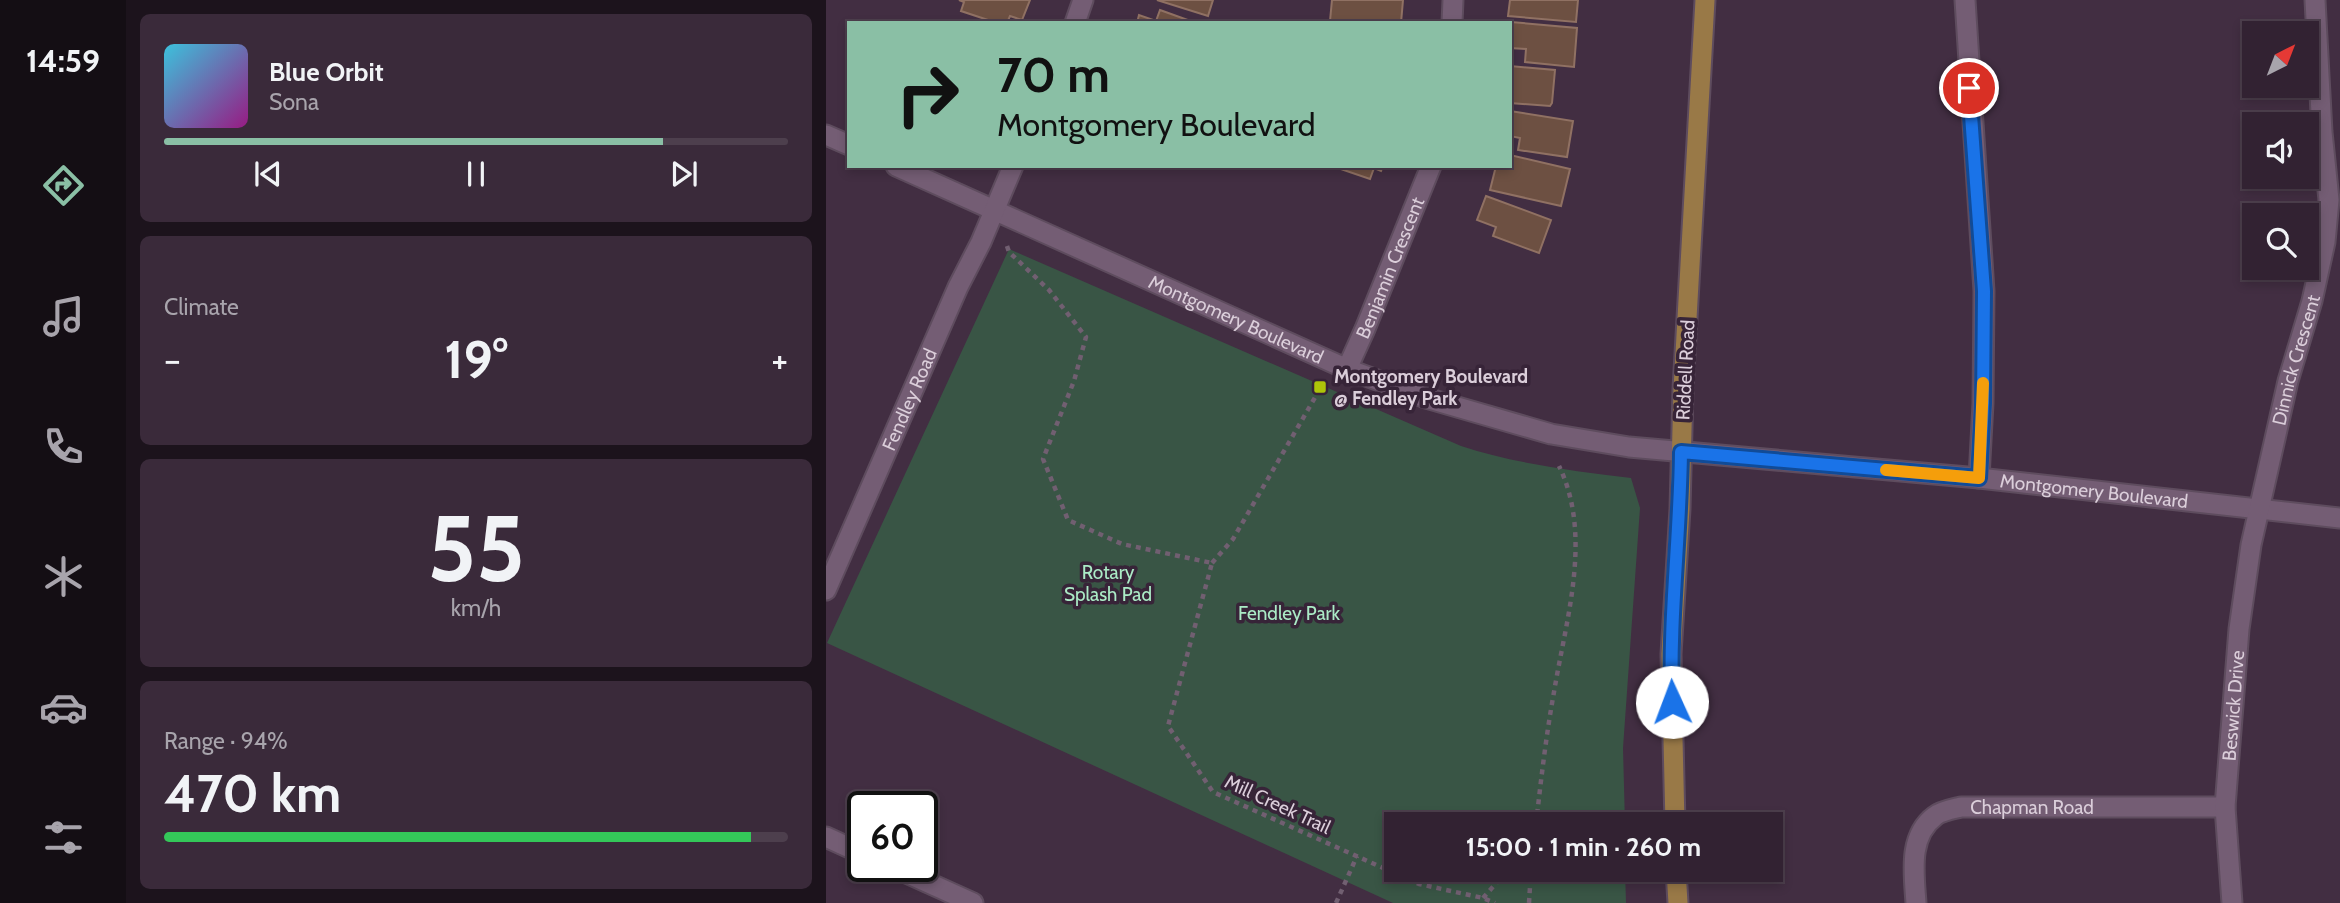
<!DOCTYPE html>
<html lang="en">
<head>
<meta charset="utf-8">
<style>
	body { margin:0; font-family:Cabin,sans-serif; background:#3a2a3a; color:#f1f3f6; height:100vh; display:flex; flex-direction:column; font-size:26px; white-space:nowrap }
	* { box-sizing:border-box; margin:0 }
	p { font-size:23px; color:#a8a4ac }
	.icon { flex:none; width:38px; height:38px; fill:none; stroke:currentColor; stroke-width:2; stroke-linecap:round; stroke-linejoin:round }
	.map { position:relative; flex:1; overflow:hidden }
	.sheet { display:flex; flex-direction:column; gap:14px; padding:14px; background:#1c131c; width:700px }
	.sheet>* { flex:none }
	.guide { position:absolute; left:21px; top:21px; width:665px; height:147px; border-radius:0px; box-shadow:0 4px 10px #0003,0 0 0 2px #4d3f4d; background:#8abfa5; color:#111; overflow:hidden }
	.needle { width:46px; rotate:42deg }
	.fabs { position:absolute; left:1416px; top:21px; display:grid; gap:14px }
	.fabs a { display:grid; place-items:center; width:77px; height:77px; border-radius:0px; background:#322232; box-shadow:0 4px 10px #0003,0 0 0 2px #4d3f4d; font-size:35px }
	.speed { position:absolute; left:21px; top:791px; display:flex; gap:14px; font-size:35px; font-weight:700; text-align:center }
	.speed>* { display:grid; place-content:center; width:91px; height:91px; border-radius:50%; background:#322232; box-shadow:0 4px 10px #0003,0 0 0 2px #4d3f4d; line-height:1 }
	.speed .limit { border:4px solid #111; border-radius:10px; background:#fff; color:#111 }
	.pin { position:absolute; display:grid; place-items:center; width:60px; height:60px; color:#fff; margin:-30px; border:4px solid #fff; border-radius:50%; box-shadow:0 2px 7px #0007 }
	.me { position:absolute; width:77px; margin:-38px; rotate:358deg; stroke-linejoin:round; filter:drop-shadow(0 0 5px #0008) }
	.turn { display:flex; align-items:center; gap:24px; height:147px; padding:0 35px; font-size:32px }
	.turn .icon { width:91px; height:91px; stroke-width:2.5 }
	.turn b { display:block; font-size:49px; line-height:60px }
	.big { font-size:52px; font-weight:700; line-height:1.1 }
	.sheet .widget { flex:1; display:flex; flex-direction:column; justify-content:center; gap:10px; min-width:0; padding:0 24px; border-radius:10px; background:#3a2a3a }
	.sheet .dial { align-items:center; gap:0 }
	.dial b { font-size:91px; line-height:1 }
	.song { display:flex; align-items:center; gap:21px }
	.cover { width:84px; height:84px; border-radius:10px; background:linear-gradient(135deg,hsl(190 70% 55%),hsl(310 70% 35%)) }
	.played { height:7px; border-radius:4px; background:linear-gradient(90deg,#8abfa5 80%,#4d3f4d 80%) }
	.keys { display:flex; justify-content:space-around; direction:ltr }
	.heat { display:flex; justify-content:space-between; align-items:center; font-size:38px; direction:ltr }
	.charge { height:10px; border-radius:5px; background:linear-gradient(90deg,#34c759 94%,#4d3f4d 0) }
	.trip { position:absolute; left:558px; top:812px; width:399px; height:70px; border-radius:0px; background:#322232; box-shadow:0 4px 10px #0003,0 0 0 2px #4d3f4d; font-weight:700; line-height:70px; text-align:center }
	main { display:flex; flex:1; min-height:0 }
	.menu { display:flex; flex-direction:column; width:126px; justify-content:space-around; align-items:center; background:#140e14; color:#a8a4ac }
	.menu .icon { width:49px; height:49px }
	.menu .current { color:#8abfa5 }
	.menu b { font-size:32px; color:#f1f3f6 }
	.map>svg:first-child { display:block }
</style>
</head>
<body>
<main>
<nav class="menu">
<b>14:59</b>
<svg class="icon current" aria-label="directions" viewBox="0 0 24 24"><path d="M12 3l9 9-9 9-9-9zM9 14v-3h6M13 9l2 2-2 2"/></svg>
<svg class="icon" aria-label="music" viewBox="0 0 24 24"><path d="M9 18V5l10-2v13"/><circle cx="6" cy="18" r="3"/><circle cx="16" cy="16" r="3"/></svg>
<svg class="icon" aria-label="phone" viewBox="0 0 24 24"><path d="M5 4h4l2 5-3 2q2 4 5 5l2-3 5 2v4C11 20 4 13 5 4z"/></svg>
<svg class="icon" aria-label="climate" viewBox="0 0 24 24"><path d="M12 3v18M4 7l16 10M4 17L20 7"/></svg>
<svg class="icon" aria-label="car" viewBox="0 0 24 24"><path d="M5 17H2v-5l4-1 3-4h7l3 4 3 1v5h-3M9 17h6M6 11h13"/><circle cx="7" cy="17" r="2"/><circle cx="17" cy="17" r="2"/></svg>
<svg class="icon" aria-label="filters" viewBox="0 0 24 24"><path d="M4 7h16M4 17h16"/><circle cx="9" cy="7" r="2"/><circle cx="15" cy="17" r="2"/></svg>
</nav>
<section class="sheet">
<div class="widget">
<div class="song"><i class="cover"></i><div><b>Blue Orbit</b><p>Sona</p></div></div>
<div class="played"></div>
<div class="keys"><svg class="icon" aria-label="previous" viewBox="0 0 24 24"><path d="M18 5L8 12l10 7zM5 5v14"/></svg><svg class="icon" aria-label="pause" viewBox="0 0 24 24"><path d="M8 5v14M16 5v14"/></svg><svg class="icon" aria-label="next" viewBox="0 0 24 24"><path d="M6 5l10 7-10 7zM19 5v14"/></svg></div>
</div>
<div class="widget"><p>Climate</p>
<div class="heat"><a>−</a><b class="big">19°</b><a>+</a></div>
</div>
<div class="widget dial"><b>55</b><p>km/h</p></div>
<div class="widget"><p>Range · 94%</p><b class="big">470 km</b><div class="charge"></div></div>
</section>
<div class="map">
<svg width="1514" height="903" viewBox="0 0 1514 903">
	<rect width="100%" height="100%" fill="#422e42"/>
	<path fill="#395545" d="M183,249L635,446C690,464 748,471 805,478L814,508L797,748L799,824H570V870H799L800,903H567L1,643Z"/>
	<g fill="#6d5042" stroke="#907163" stroke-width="2">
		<polygon points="133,0 204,0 196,20 184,16 181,23 171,23 135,11 138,2"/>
		<polygon points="331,0 387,0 382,16"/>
		<polygon points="506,0 577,0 575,23 504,21"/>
		<polygon points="684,0 752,0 750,22 682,16"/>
		<polygon points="334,10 370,23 311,23 313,15 330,21"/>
		<polygon points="685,22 751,28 748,67 699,62 700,49 684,48"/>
		<polygon points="684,66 729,70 726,103 724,106 684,103"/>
		<polygon points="684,111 747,121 741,157 692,150 694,138 684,136"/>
		<polygon points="684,155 744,169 735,206 664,190 670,166 684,166"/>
		<polygon points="506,166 557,166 555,171 548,168 544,179"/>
		<polygon points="660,196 725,220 713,253 667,236 670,227 651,220"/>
	</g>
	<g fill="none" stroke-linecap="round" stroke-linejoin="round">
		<g stroke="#5e4c5e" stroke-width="23">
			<g id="minor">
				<polyline points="1139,0 1158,291 1157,403 1153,478"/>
				<polyline points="249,23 257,0"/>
				<polyline points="626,23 627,0"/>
				<polyline points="0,135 23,145"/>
				<path id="s1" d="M70,166L521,369L600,398L725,434L803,447L1153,478L1514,518"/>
				<path id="s2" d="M521,369L539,329L605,166"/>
				<path id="s3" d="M0,590L132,287L155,242L187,166"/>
				<polyline points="0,837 37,854"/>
				<polyline points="65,866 147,903"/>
				<path id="s4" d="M1090,903C1088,873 1082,836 1109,816C1115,811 1127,809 1135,807H1399"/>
				<path id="s5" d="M1406,903L1399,807L1413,629L1425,545L1462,381L1486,301L1499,242L1503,200L1496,132L1489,0"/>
			</g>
		</g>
		<g stroke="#5e4c5e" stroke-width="23">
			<g id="primary">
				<polyline points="849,824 845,654 854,509 857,389 879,0"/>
				<polyline points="850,870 852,903"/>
			</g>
		</g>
		<g stroke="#715f71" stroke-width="4.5" stroke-dasharray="5 5" stroke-linecap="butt">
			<polyline points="181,246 183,252 223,290 260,337 248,381 217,459 242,520 296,544 386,563 342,726 387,792 593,884 657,898 669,903"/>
			<polyline points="386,563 407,539 498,382"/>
			<path d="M710,824C715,780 720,736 728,692C740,619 767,536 733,466"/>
			<polyline points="657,898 682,870"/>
			<polyline points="510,903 531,856"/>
			<polyline points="703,903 705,870"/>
		</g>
		<use href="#minor" stroke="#745d74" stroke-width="19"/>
		<use href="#primary" stroke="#997947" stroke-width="19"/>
	</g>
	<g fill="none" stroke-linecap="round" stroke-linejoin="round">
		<g stroke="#114b97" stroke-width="18">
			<path id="route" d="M846,702C843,619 854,536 855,452L1153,478L1157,403L1158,291L1143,88"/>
		</g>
		<use href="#route" stroke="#1a73e8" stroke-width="12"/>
		<polyline stroke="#f59e0b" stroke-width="12" points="1060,470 1153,478 1157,383"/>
	</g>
	<rect fill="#aec509" stroke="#372438" stroke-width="2.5" x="487" y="380" width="14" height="14" rx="3.5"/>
	<g text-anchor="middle" stroke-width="7" stroke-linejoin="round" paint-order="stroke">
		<g font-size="19" fill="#dbceda" stroke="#372438">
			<text dy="7" stroke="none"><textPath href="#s2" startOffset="110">Benjamin Crescent</textPath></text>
			<text dy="7" stroke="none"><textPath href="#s1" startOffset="373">Montgomery Boulevard</textPath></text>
			<text dy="7" stroke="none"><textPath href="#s5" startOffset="550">Dinnick Crescent</textPath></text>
			<text transform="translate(859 370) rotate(-87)" y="7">Riddell Road</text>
			<text dy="7" stroke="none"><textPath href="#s3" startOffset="208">Fendley Road</textPath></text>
			<text dy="7" stroke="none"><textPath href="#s1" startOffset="1255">Montgomery Boulevard</textPath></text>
			<text dy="7" stroke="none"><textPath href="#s5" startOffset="198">Beswick Drive</textPath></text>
			<text transform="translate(452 804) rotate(25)" y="7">Mill Creek Trail</text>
			<text dy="7" stroke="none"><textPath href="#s4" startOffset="192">Chapman Road</textPath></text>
		</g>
		<g font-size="19" font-weight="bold" fill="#dbceda" stroke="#372438" text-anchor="start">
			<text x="508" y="383">Montgomery Boulevard<tspan x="508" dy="22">@ Fendley Park</tspan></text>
		</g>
		<g font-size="19" fill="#abebc6" stroke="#372438">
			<text x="282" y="579">Rotary<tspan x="282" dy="22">Splash Pad</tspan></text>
			<text x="463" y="620">Fendley Park</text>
		</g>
	</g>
</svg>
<div class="fabs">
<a><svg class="needle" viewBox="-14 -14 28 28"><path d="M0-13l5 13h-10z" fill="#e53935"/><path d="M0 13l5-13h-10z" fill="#a8a4ac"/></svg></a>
<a><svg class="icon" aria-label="sound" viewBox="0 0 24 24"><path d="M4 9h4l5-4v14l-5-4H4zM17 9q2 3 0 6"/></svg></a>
<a><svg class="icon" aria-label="search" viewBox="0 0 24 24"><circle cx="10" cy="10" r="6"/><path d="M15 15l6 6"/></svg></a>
</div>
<div class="speed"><div class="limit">60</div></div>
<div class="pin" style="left:1143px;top:88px;background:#d93025"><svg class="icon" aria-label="arrive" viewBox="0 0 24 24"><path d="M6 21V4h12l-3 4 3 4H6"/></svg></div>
<svg class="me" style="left:846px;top:702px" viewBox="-20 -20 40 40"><circle r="19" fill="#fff"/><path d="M0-13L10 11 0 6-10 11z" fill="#1a73e8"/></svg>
<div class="trip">15:00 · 1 min · 260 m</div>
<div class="guide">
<div class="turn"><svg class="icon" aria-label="right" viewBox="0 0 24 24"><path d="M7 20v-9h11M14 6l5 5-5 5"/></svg><div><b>70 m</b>Montgomery Boulevard</div></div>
</div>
</div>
</main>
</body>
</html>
